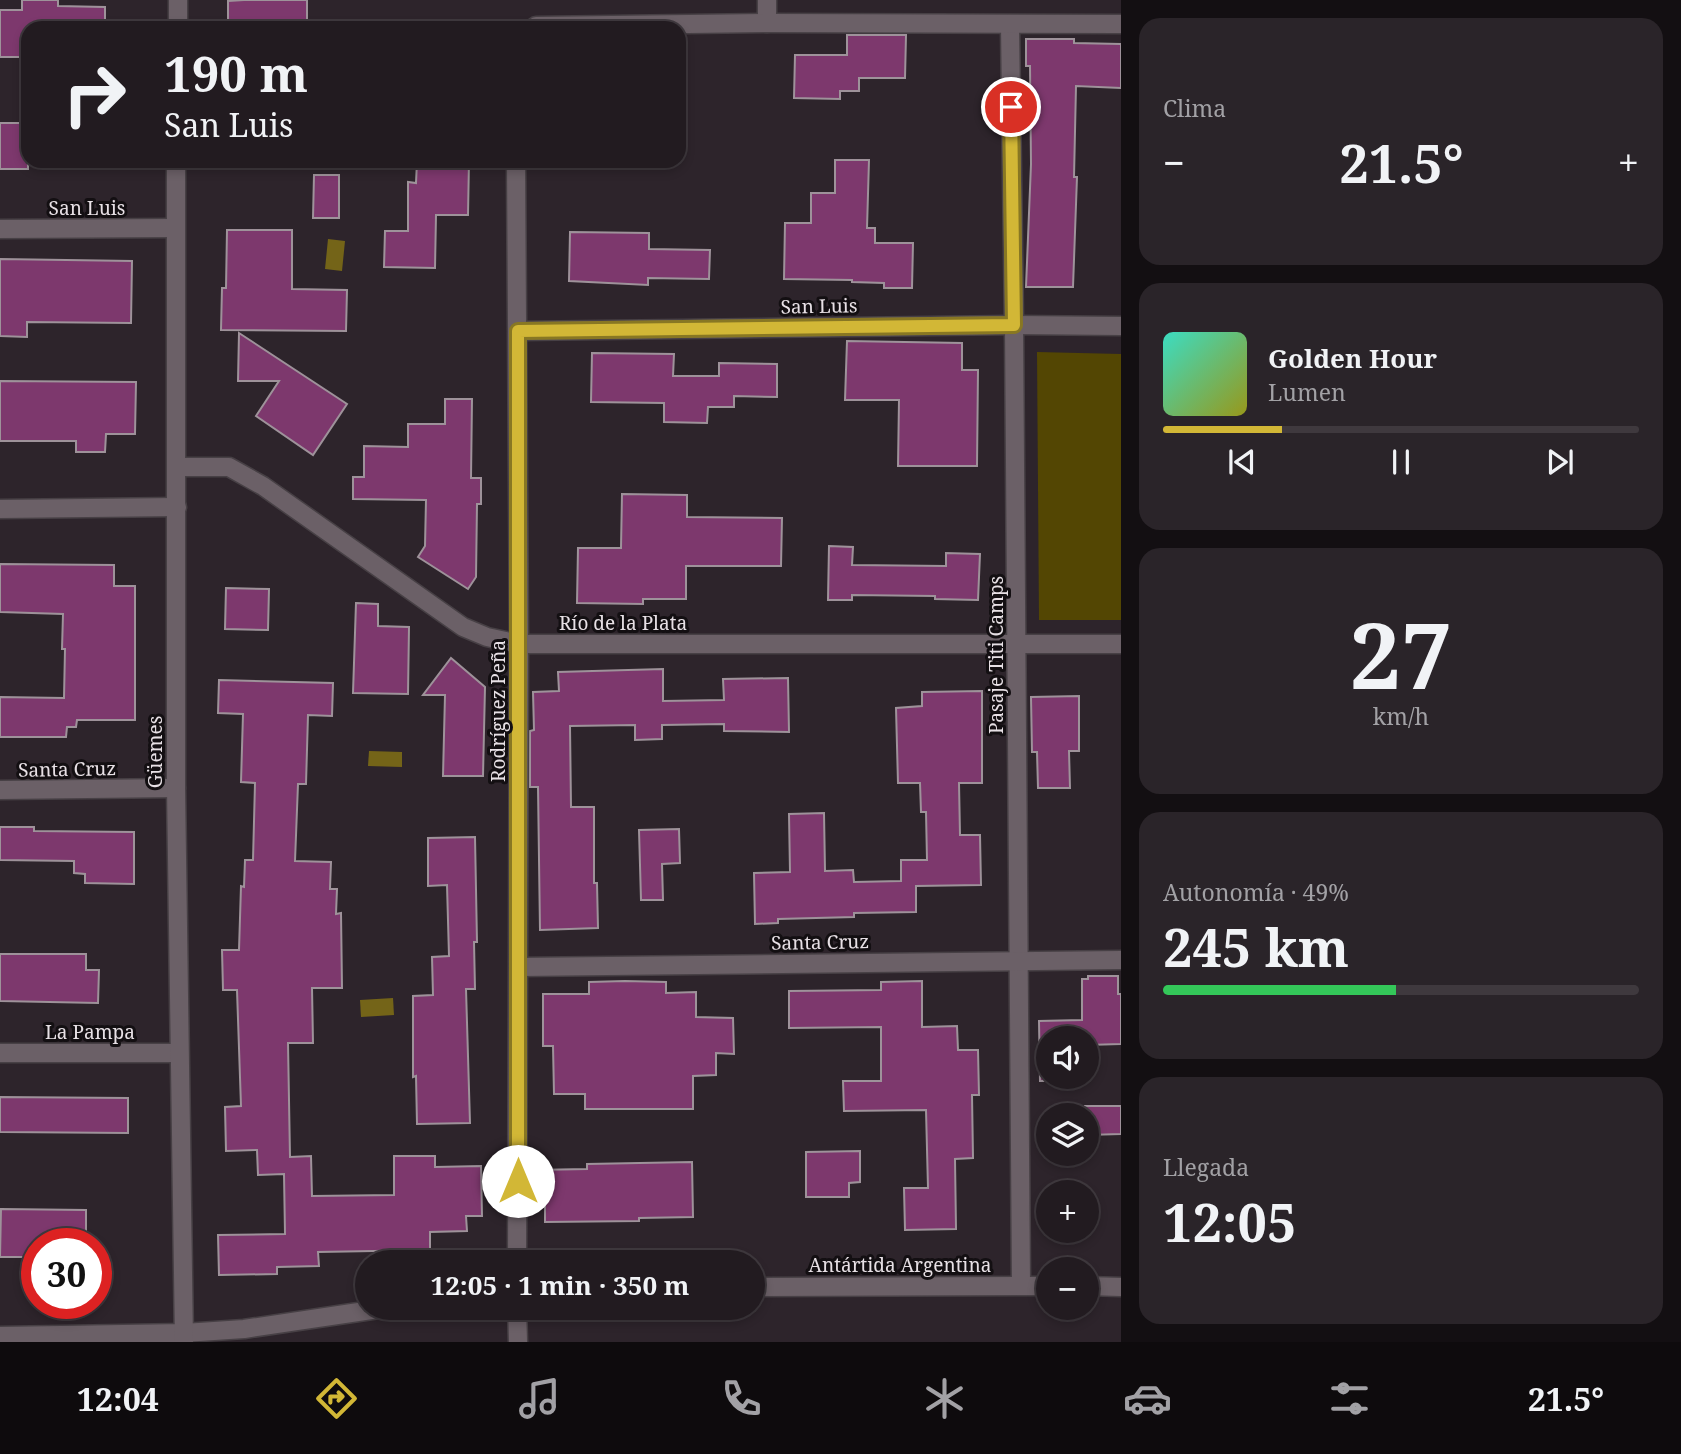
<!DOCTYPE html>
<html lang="es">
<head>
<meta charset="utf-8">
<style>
	body { margin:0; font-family:"Noto Serif",serif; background:#2a2429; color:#f1f3f6; height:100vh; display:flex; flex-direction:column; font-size:26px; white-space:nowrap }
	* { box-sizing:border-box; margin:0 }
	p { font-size:23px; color:#a2a1a5 }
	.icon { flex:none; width:38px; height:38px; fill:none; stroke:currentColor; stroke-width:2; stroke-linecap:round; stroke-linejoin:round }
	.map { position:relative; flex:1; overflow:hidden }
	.sheet { display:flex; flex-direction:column; gap:18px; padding:18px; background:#130f12; width:560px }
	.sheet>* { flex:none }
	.top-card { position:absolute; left:21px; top:21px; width:665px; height:147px; border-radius:21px; box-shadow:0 4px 10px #0003,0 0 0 2px #3f393e; background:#221b20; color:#f1f3f6; overflow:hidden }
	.controls { position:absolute; left:1036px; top:1026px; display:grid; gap:14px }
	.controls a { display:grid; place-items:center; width:63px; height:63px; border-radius:50%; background:#221b20; box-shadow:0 4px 10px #0003,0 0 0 2px #3f393e; font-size:35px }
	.speed { position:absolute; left:21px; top:1228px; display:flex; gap:14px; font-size:35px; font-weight:700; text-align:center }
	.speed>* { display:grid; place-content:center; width:91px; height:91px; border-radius:50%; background:#221b20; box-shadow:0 4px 10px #0003,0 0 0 2px #3f393e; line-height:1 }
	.speed .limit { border:10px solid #d22; background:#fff; color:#111 }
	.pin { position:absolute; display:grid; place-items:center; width:60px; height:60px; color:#fff; margin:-30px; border:4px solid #fff; border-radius:50%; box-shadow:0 2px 7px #0007 }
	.me { position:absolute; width:77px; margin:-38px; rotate:0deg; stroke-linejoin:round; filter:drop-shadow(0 0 5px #0008) }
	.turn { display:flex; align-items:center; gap:24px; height:147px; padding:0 28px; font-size:32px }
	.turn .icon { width:91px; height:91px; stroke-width:2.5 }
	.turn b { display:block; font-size:49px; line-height:60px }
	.big { font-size:52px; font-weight:700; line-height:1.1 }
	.sheet .tile { flex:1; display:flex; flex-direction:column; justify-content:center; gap:10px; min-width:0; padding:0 24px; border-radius:21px; background:#2a2429 }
	.sheet .dial { align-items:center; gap:0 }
	.dial b { font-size:91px; line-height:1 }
	.song { display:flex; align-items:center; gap:21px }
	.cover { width:84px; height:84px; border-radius:10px; background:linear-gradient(135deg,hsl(170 70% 55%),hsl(60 70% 35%)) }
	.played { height:7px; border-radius:4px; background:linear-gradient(90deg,#d2b736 25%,#3f393e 25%) }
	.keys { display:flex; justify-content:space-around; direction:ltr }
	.heat { display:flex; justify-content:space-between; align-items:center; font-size:38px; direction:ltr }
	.charge { height:10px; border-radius:5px; background:linear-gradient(90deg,#34c759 49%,#3f393e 0) }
	.trip { position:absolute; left:355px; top:1250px; width:410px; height:70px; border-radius:35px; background:#221b20; box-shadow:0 4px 10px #0003,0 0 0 2px #3f393e; font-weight:700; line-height:70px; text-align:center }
	.menu { display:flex; height:112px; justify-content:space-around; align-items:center; background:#0e0b0d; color:#a2a1a5 }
	.menu .icon { width:49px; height:49px }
	.menu .selected { color:#d2b736 }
	.menu b { font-size:32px; color:#f1f3f6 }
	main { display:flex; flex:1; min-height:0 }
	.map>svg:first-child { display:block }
</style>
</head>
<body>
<main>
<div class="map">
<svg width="1121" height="1342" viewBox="0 0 1121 1342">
	<rect width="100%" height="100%" fill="#2d242b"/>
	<polygon fill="#534603" points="1037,352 1121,354 1121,620 1039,620"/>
	<g fill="#746418">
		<polygon points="328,239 345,241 342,271 325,269"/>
		<polygon points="369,751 402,752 402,767 368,766"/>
		<polygon points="393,998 394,1015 361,1017 360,1000"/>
	</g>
	<g fill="#7d386d" stroke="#9e929a" stroke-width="2">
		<polygon points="22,0 58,0 58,6 105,7 105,28 28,28 28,57 0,57 0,10 22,10"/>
		<polygon points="244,0 307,0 307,27 228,28 228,1"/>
		<polygon points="847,35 906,35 905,78 859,78 859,91 840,91 840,99 794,98 795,55 847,55"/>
		<polygon points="1026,39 1074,39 1074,43 1121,44 1121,88 1076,86 1074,177 1077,177 1073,287 1026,287 1031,164 1030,66 1026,66"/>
		<rect x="0" y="123" width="28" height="46"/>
		<polygon points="835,160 869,160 867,228 875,228 875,243 913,243 912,288 884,288 884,283 852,282 852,280 784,279 785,223 811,223 811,193 835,193"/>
		<polygon points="417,161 469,161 468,215 436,215 435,268 384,267 385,231 408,231 408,182 416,183"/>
		<polygon points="314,175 339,175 339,218 313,218"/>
		<polygon points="227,230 292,230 292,289 347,290 346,331 221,330 222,288 226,288"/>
		<polygon points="570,232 649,233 649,249 710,250 709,279 648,278 648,285 569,281"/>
		<polygon points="0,259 132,261 131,323 27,322 27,337 0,336"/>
		<polygon points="239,333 347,404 313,455 256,416 279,381 238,381"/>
		<polygon points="847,341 962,343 962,370 978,370 977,466 898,466 899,400 845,400"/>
		<polygon points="592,353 674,354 673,376 719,376 719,363 777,364 777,397 734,396 734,407 708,407 707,423 664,422 664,403 591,402"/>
		<polygon points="0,381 136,382 135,434 106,434 105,452 76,452 76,441 0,441"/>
		<polygon points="445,399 472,399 471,478 481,478 481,504 477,504 476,577 468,589 418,557 425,546 426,500 353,499 353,477 364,477 364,446 408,447 408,424 445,424"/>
		<polygon points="622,494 687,495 687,517 782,518 781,566 686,566 686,599 643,599 643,604 577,603 578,548 621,548"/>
		<polygon points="829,546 853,547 852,565 946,566 946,553 980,554 978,600 935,599 935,596 852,595 852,600 828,600"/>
		<polygon points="0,564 114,565 114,586 135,586 135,720 77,720 76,727 67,727 66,737 0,737 0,697 64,698 65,649 62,649 63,614 0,612"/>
		<polygon points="226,588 269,589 268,630 225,629"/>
		<polygon points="356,603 378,604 378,626 409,627 408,694 353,693"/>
		<polygon points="451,658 485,687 483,776 443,776 445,695 423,695"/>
		<polygon points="663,669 663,701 724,700 723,679 788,678 789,732 724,731 724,724 662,725 662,739 635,740 635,725 570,726 571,807 594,807 594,883 597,883 598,928 540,930 538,787 530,787 530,731 534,730 533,692 559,691 558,672"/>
		<polygon points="219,680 333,683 332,716 308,715 306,784 298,784 295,861 331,862 330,889 337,889 336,914 341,913 342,988 312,988 313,1043 288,1043 290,1157 311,1156 312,1196 394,1195 394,1156 435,1156 435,1167 481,1166 482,1216 466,1216 467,1231 430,1232 430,1250 318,1252 319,1266 277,1267 277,1274 219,1275 218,1235 285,1234 284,1174 258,1175 257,1150 226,1151 225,1107 241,1106 237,990 223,990 222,950 239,950 241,886 244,887 245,860 253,860 255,783 241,782 243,714 218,713"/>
		<polygon points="982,691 982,783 959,783 960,835 980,835 981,885 916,886 916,912 854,913 854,917 778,919 778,923 755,924 754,873 790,872 789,814 824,813 825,871 853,870 854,882 901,881 901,860 927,860 926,812 921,812 920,783 898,783 896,708 922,706 922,692"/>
		<polygon points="1079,696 1079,751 1069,751 1070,788 1038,788 1037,752 1032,752 1031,697"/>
		<polygon points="0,827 34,827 34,831 134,832 134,884 85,883 85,874 74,873 74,861 0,860"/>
		<polygon points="679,829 680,863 662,864 663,900 641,900 639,830"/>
		<polygon points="475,837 477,942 474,942 475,989 466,989 470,1123 417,1124 416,1076 413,1077 413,996 433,995 432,957 449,956 447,885 428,886 428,838"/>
		<polygon points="0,954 86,954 86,970 99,970 98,1003 0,1001"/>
		<polygon points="1088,976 1118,976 1118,994 1121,994 1121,1044 1087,1045 1087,1038 1048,1038 1048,1076 1078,1076 1078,1081 1040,1081 1039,1021 1082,1020 1082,979 1088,979"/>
		<polygon points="625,981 666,982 666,993 696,992 696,1017 733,1018 734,1054 716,1053 716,1075 693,1076 693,1109 585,1109 585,1094 554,1094 553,1046 543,1046 543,994 589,994 589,982"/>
		<polygon points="922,981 922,1027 957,1026 958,1050 978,1050 979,1095 972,1095 973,1158 955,1159 956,1229 905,1230 904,1188 928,1188 926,1110 844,1111 843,1081 881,1081 881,1027 789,1028 789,991 881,990 881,982"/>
		<polygon points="0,1097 128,1098 128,1133 0,1132"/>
		<polygon points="1085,1106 1121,1106 1121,1134 1087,1135"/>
		<polygon points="860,1151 860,1182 849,1183 849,1197 806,1197 806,1152"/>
		<polygon points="692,1162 693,1217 639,1218 639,1221 545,1222 545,1196 533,1196 533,1170 587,1169 587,1164"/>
		<polygon points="1,1209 86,1210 86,1244 37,1244 37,1257 0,1257"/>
	</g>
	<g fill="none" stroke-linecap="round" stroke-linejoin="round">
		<g stroke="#474045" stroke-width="21">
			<g id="minor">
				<polyline points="767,23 767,0"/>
				<polyline points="1010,25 1014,325 1021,1285"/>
				<polyline points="534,28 536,26 767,23 1121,24"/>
				<polyline points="516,161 519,644 517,1262"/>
				<polyline points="0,229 175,228"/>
				<polyline points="518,331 1014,325 1121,326"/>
				<polyline points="177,467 229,467 263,486 463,627 487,637 519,644 1121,644"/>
				<polyline points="0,509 177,507"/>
				<polyline points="0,790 176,788"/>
				<polyline points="519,967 1121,960"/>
				<polyline points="0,1053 179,1053"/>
				<polyline points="1087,1286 1121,1287"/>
				<polyline points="752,1287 1048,1286"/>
				<polyline points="517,1307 518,1342"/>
				<polyline points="0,1336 184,1333 244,1329 392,1307"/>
			</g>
		</g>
		<g stroke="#474045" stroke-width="21">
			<g id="tertiary">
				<polyline points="178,28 178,0"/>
				<polyline points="176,161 176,788 184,1342"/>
			</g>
		</g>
		<use href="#minor" stroke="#6b6067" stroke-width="18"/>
		<use href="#tertiary" stroke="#6b6067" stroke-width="18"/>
	</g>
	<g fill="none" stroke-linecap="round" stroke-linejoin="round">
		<g stroke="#887723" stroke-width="18">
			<polyline id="route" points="518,1181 518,331 1014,325 1011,107"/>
		</g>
		<use href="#route" stroke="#d2b736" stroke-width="12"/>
	</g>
	<g text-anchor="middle" stroke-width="6" stroke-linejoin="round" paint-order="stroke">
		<g font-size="19" fill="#e7e0e5" stroke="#130f12">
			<text x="87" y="215">San Luis</text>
			<text transform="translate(819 306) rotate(-1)" y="7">San Luis</text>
			<text x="623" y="630">Río de la Plata</text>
			<text transform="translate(996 655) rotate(-90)" y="7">Pasaje Titi Camps</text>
			<text transform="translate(498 711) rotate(-90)" y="7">Rodríguez Peña</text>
			<text transform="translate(155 752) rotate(-90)" y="7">Güemes</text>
			<text transform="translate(67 769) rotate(-1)" y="7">Santa Cruz</text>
			<text transform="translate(820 942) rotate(-1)" y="7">Santa Cruz</text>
			<text x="90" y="1039">La Pampa</text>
			<text x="900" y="1272">Antártida Argentina</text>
		</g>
	</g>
</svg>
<div class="controls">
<a><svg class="icon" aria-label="sound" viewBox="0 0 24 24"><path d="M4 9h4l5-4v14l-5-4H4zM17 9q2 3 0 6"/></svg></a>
<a><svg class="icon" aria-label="layers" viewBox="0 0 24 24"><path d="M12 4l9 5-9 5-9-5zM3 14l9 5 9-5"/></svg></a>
<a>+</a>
<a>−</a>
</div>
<div class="speed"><div class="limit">30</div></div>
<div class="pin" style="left:1011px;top:107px;background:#d93025"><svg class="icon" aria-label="arrive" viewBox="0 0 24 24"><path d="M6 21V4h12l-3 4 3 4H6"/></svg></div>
<svg class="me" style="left:518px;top:1181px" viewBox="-20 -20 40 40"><circle r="19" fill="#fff"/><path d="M0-13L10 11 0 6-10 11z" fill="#d2b736"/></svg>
<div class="trip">12:05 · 1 min · 350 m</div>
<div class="top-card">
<div class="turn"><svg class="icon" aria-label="right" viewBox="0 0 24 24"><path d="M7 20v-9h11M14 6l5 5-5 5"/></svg><div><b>190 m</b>San Luis</div></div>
</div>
</div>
<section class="sheet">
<div class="tile"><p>Clima</p>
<div class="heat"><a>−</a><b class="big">21.5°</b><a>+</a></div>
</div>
<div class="tile">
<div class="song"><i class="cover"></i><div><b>Golden Hour</b><p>Lumen</p></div></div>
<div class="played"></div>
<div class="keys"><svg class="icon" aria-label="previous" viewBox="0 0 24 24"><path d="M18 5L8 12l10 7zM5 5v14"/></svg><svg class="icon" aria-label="pause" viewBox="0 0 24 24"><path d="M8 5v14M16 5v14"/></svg><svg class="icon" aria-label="next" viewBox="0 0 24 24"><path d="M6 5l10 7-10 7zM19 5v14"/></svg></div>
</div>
<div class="tile dial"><b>27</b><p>km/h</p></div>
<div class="tile"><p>Autonomía · 49%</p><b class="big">245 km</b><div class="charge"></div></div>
<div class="tile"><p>Llegada</p><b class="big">12:05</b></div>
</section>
</main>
<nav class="menu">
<b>12:04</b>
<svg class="icon selected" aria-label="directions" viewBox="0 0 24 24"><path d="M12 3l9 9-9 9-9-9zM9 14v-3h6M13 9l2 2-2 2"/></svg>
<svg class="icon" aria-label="music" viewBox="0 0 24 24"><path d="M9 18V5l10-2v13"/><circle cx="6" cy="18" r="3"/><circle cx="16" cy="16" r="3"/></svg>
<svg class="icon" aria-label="phone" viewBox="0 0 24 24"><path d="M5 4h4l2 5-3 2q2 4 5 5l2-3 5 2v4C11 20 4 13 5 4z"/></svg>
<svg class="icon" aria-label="climate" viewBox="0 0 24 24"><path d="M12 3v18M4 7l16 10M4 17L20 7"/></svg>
<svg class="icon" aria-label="car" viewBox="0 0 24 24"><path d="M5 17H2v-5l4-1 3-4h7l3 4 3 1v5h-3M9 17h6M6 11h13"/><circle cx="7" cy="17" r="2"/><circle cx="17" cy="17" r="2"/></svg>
<svg class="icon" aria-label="filters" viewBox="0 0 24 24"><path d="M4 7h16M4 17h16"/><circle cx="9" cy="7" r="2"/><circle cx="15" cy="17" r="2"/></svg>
<b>21.5°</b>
</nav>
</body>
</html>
